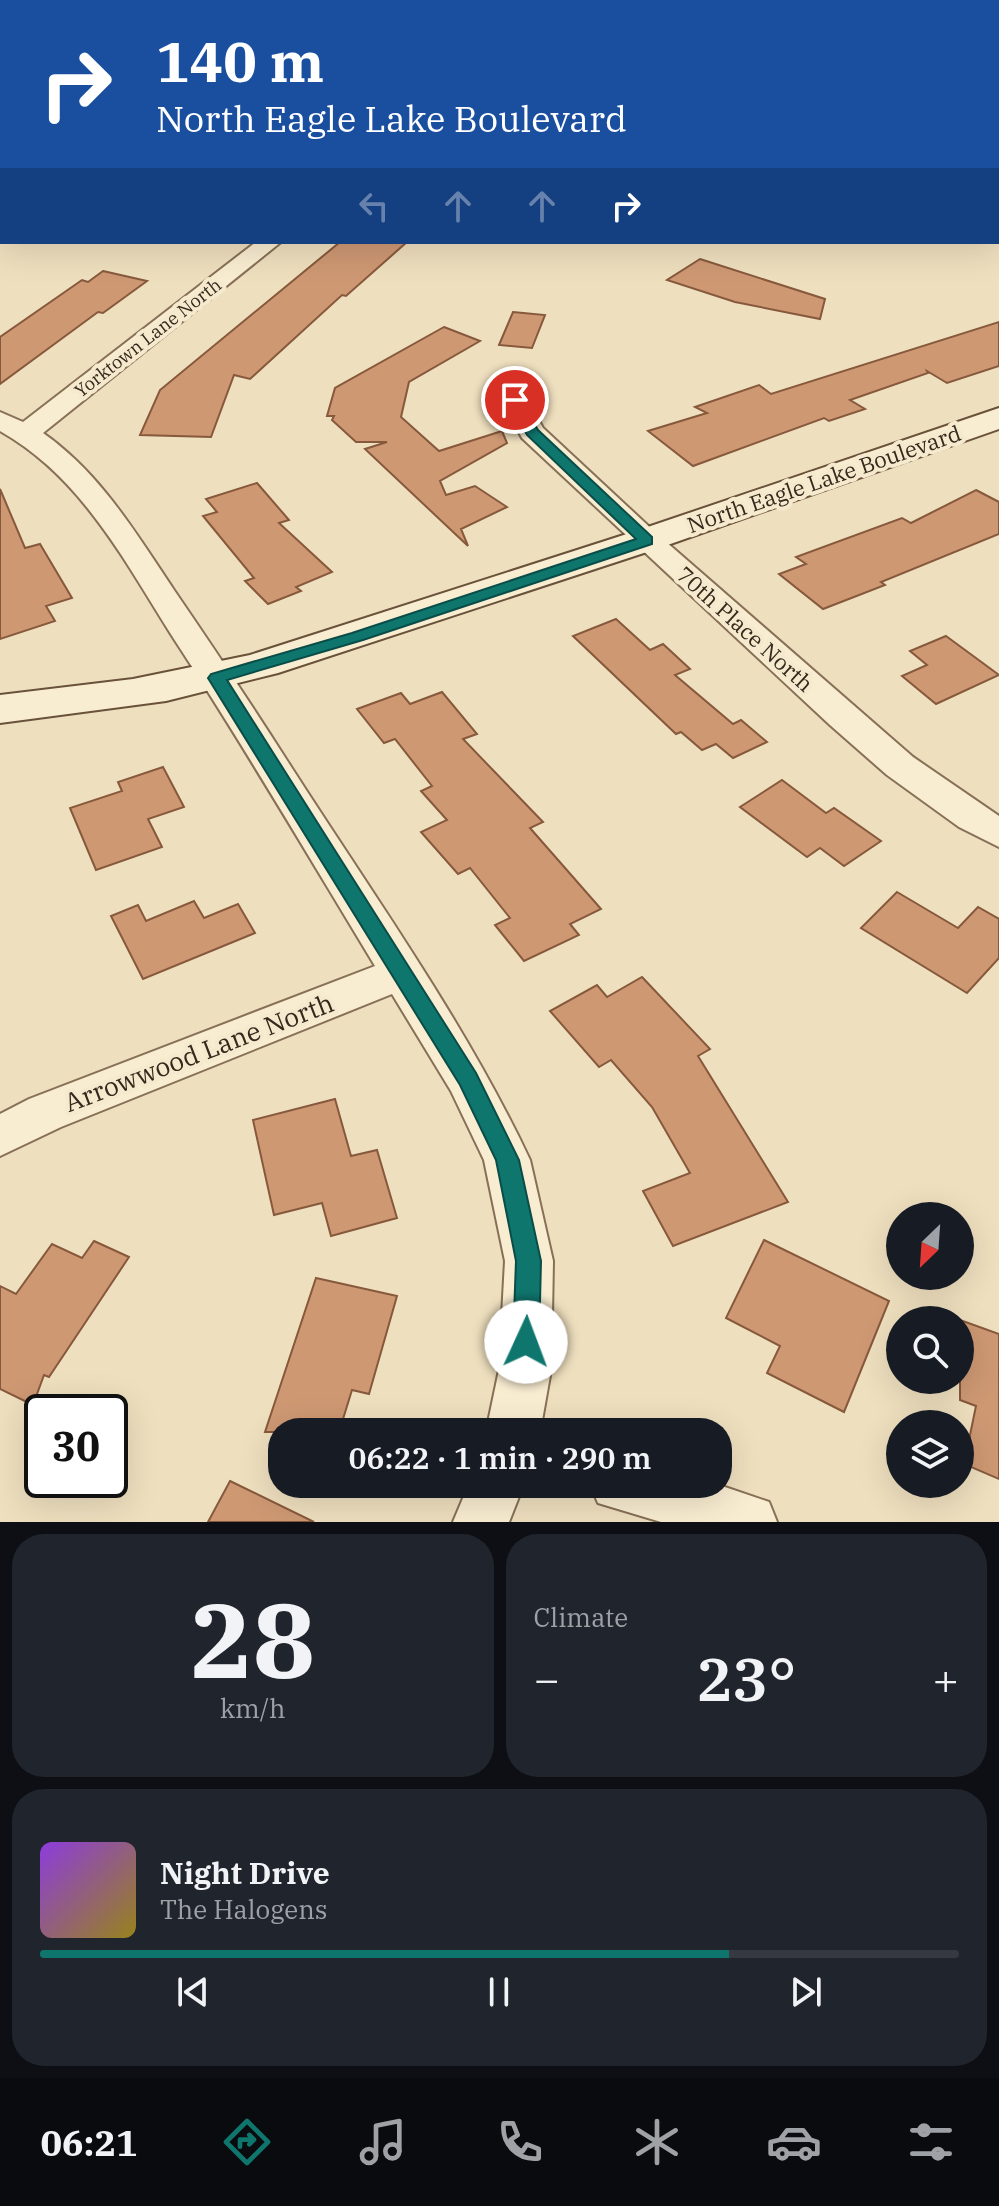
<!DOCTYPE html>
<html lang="en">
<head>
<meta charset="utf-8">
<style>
	body { margin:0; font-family:"IBM Plex Serif",serif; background:#20242c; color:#f1f3f6; height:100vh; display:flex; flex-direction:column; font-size:30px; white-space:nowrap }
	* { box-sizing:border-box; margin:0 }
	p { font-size:26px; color:#9ea1a6 }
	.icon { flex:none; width:44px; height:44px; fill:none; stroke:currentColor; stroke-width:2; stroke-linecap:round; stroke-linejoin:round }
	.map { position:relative; height:1522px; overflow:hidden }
	.panel { display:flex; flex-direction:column; gap:12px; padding:12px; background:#0d0f14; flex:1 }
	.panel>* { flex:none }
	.top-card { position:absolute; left:0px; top:0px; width:1000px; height:244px; box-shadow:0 8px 32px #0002; background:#1a4fa0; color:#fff; overflow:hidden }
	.needle { width:52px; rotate:205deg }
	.controls { position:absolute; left:886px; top:1202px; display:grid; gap:16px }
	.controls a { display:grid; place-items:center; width:88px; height:88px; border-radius:50%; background:#171b24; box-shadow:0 8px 32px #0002; font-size:40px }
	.speed { position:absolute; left:24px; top:1394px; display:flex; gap:16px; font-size:40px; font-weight:700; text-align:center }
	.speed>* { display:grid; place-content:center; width:104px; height:104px; border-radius:50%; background:#171b24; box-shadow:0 8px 32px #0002; line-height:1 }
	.speed .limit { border:4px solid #111; border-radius:12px; background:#fff; color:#111 }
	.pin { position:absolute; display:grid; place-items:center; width:68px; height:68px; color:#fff; margin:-34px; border:4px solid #fff; border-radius:50%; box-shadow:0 2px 8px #0007 }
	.me { position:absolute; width:88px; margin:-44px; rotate:2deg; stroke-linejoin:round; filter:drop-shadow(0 0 6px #0008) }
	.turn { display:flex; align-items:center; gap:28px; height:168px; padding:0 24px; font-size:36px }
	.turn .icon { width:104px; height:104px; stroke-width:2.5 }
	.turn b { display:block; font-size:56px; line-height:68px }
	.lanes { display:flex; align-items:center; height:76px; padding:0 24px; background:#0003; justify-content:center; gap:40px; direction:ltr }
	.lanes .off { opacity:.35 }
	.big { font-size:60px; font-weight:600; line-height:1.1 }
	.panel .card { flex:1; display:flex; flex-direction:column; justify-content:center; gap:12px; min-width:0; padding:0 28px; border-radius:32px; background:#20242c }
	.panel .dial { align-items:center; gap:0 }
	.dial b { font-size:104px; line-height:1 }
	.song { display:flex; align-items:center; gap:24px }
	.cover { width:96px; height:96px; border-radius:12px; background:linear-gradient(135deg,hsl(270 70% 55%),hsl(50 70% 35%)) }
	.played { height:8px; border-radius:4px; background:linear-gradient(90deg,#0f766e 75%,#363941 75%) }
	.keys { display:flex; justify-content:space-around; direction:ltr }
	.heat { display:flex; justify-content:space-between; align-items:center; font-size:44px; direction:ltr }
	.panel .tiles { flex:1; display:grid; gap:12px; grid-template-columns:1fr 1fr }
	.card:last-child { grid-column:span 2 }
	.trip { position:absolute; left:268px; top:1418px; width:464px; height:80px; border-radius:32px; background:#171b24; box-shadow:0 8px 32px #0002; font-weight:600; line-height:80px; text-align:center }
	.menu { display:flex; height:128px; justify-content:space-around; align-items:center; background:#090b0e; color:#9ea1a6 }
	.menu .icon { width:56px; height:56px }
	.menu .on { color:#0f766e }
	.menu b { font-size:36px; color:#f1f3f6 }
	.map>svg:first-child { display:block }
</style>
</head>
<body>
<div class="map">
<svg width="999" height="1522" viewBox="0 0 999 1522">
	<rect width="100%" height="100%" fill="#eedfbe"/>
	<g fill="#ce9873" stroke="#87593c" stroke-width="2">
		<polygon points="340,242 407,242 346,296 342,295 250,379 234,375 211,437 140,435 160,390"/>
		<polygon points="700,259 825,299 820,319 735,302 667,280"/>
		<polygon points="103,271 147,281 103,313 98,312 0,384 0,337 82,280 88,282"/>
		<polygon points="513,312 545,315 532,348 499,345"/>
		<polygon points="999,322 999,366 947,383 927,371 928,373 850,400 865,409 829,421 824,418 693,466 648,431 707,413 695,407 759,385 771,394"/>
		<polygon points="444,327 480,341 409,382 401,417 439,451 502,431 507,443 440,481 446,495 475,486 507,507 461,529 468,546 365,449 387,442 356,442 332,420 334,416 327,416 335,388"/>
		<polygon points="257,483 289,520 279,523 332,572 296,587 301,591 268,604 245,581 254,578 203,516 217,512 206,499"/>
		<polygon points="0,489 25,548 40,544 72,598 46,606 55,621 0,639"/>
		<polygon points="976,490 999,502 999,534 881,582 885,585 823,609 779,574 806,564 796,557 902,518 911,523"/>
		<polygon points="616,619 650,650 663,644 690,669 675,675 733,724 741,720 767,742 733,758 716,744 702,750 681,732 676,734 573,636"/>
		<polygon points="946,636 999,675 936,704 902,676 927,665 910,651"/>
		<polygon points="442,692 477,734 463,739 543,822 530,828 601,909 570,924 579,935 524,961 495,925 510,918 470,868 458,874 421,832 447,820 421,791 432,786 395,739 384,743 357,709 401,693 410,704"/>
		<polygon points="163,767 184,807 148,819 162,847 96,870 70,808 122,791 118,782"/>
		<polygon points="782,780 826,813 834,808 881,841 844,866 820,848 807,857 740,807"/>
		<polygon points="897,892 958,928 978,907 999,919 999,958 967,993 861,928"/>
		<polygon points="194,901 204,918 238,904 255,933 143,979 111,916 138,905 146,921"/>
		<polygon points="642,977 710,1049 698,1056 788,1202 673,1246 643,1191 690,1173 652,1107 611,1060 599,1067 550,1011 597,985 607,997"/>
		<polygon points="335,1099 351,1156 377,1150 397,1218 331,1236 322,1203 274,1215 253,1120"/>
		<polygon points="764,1240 889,1301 844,1412 767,1373 780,1346 726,1318"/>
		<polygon points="94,1241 129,1257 49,1377 44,1375 33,1405 0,1389 0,1286 16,1294 52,1244 82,1258"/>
		<polygon points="316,1278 397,1296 369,1394 352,1390 339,1432 265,1432"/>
		<polygon points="960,1320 999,1334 999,1479 964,1464 976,1406 960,1400"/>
		<polygon points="230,1481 314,1522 208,1522"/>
	</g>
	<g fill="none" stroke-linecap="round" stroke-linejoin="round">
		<g stroke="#877057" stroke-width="4">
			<g id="lane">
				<polygon points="969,0 977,0 978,2 970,2"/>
				<rect x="998" y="47" width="1" height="6"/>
			</g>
		</g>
		<g stroke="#877057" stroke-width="4">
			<g id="street">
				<polygon points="96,0 116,0 95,2"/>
				<polygon points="238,0 266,0 267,2 239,2"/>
				<polygon points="715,0 732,0 714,2"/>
				<rect x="998" y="103" width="1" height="12"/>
				<rect x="0" y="127" width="2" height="12"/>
				<path d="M256,242H281L43,433C101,474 135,532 174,590C213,647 251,704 288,762C371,892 464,1020 530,1160L553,1261L551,1370L540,1432H486L499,1370L505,1261L484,1160L451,1091L392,994L61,1127L0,1156V1114L29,1099L375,966C309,857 244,746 174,639C125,562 82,477 0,431V412L23,422Z"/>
				<polygon points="515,392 524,394 543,428 657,534 913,757 999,816 999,847 959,827 887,775 830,725 522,438 502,400 506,394"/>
				<polygon points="469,1484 524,1484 509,1522 453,1522"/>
				<polygon points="590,1484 716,1484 769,1502 777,1522 661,1522 598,1503"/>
			</g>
		</g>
		<g stroke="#69513a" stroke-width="4">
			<polygon id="secondary" points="999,408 999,429 659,548 278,673 166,701 0,723 0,695 133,679 250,655 633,532"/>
		</g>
		<use href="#lane" fill="#f9edd1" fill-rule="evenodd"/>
		<use href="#street" fill="#f9edd1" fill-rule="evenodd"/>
		<use href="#secondary" fill="#f9edd1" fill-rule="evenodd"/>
	</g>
	<polygon fill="#0f766e" stroke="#0a4d48" stroke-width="2" points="510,397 519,397 538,430 652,537 652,544 363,640 227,680 476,1073 519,1160 541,1261 539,1342 535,1351 526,1355 517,1351 513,1342 516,1261 496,1160 460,1085 208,678 211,674 352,633 636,539 527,435 508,400"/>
	<g text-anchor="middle" stroke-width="8" stroke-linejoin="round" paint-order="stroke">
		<g font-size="18" fill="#36281c" stroke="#f6eace">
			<text transform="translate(148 338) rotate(-38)" y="6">Yorktown Lane North</text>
		</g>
		<g font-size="22" fill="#36281c" stroke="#f6eace">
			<text transform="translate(824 479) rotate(-19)" y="8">North Eagle Lake Boulevard</text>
			<text transform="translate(745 629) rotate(42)" y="8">70th Place North</text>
		</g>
		<g font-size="26" fill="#36281c" stroke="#f6eace">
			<text transform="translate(199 1053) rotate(-21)" y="9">Arrowwood Lane North</text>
		</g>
	</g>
</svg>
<div class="controls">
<a><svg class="needle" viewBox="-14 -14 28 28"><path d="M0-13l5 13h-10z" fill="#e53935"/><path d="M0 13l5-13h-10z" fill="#9ea1a6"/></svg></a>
<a><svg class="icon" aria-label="search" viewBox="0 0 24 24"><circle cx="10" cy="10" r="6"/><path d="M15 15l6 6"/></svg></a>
<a><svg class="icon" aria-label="layers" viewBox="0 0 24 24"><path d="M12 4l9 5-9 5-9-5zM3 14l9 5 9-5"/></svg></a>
</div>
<div class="speed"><div class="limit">30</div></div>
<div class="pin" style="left:515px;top:400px;background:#d93025"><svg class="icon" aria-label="arrive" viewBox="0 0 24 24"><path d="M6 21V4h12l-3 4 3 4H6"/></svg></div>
<svg class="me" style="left:526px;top:1342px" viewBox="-20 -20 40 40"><circle r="19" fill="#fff"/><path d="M0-13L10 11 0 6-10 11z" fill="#0f766e"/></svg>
<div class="trip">06:22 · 1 min · 290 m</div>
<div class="top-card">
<div class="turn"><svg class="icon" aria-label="right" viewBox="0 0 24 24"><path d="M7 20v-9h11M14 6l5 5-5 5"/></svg><div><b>140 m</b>North Eagle Lake Boulevard</div></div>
<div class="lanes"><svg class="icon off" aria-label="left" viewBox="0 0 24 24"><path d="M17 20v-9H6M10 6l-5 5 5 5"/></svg><svg class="icon off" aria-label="ahead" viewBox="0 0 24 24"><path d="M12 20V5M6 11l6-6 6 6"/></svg><svg class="icon off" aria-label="ahead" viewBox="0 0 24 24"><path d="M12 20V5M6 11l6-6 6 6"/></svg><svg class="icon" aria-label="right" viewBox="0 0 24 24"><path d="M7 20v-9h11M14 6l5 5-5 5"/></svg></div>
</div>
</div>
<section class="panel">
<div class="tiles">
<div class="card dial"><b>28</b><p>km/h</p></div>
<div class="card"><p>Climate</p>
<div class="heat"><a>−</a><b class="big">23°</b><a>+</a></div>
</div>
<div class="card">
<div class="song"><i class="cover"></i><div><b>Night Drive</b><p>The Halogens</p></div></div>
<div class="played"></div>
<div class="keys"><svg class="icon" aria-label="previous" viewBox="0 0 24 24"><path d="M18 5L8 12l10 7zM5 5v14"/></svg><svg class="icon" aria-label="pause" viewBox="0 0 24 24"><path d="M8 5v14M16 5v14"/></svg><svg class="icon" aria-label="next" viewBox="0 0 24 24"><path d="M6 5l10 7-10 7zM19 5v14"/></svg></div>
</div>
</div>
</section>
<nav class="menu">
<b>06:21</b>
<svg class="icon on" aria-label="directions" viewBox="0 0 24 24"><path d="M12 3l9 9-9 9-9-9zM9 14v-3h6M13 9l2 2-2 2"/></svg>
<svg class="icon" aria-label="music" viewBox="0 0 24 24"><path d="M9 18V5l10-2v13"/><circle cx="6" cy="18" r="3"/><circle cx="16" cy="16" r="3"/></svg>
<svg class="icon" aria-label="phone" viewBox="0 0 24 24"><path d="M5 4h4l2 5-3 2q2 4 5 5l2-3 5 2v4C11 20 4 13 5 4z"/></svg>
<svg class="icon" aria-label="climate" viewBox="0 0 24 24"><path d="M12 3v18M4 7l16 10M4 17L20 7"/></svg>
<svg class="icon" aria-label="car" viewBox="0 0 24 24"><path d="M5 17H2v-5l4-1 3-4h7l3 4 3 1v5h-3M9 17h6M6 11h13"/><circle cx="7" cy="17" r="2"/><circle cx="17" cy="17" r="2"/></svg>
<svg class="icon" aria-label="filters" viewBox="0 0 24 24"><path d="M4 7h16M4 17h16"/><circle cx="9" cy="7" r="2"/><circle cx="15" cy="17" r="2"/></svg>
</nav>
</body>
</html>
